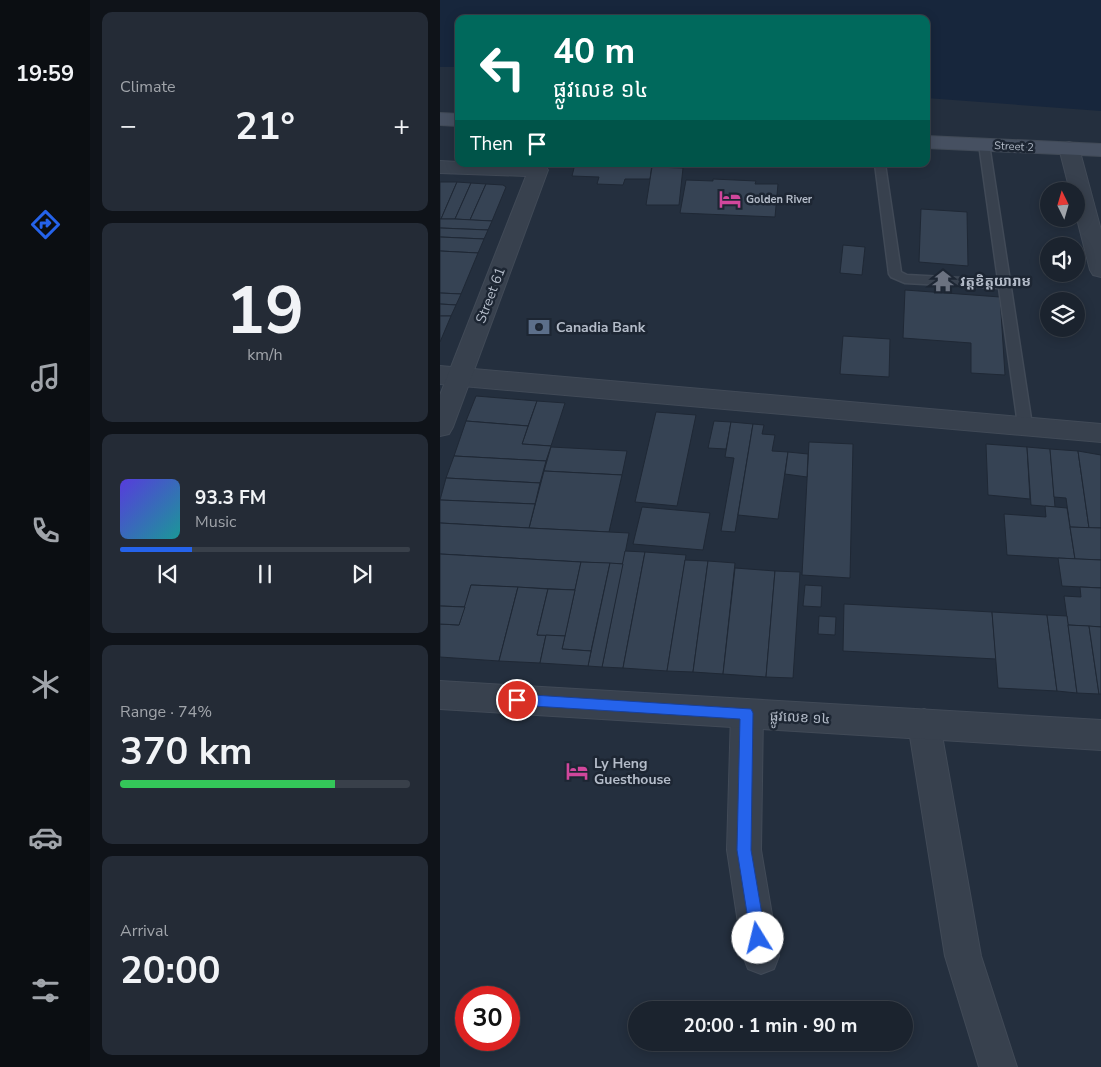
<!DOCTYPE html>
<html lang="en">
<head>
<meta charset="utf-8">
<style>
	body { margin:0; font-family:"Nunito Sans","Noto Sans Khmer",sans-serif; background:#242b36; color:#f1f3f6; height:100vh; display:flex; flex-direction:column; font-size:19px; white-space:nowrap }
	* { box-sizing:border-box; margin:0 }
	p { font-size:16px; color:#a0a4aa }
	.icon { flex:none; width:28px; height:28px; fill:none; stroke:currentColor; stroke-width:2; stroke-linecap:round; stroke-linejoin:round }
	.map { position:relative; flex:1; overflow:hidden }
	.panel { display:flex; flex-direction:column; gap:12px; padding:12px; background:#0f1319; width:350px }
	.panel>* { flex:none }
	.banner { position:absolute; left:15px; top:15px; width:475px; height:152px; border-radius:10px; box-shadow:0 2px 12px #0003,0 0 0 1px #39404a; background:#00695c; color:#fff; overflow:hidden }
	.needle { width:32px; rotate:355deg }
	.fabs { position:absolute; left:600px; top:182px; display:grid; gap:10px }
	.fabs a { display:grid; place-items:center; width:45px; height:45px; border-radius:50%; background:#1b232e; box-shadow:0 2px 12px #0003,0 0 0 1px #39404a; font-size:25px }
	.speed { position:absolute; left:15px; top:986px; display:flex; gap:10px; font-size:25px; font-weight:700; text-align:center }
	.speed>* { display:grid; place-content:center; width:65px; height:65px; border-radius:50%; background:#1b232e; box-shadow:0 2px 12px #0003,0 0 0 1px #39404a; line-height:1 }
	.speed .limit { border:8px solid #d22; background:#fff; color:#111 }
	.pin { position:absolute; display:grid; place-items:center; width:42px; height:42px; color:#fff; margin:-21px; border:2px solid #fff; border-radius:50%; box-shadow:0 1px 5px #0007 }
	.me { position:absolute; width:55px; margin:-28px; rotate:351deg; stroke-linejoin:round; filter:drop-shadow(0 0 4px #0008) }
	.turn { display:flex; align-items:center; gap:18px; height:105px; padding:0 15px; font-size:22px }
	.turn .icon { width:65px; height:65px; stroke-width:2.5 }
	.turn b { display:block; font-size:35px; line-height:42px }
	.then { display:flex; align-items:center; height:48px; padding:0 15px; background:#0003; gap:10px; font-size:19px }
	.big { font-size:38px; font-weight:700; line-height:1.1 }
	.panel .tile { flex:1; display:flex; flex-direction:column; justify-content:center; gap:8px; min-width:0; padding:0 18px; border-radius:10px; background:#242b36 }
	.panel .dial { align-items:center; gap:0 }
	.dial b { font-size:65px; line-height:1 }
	.song { display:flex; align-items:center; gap:15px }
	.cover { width:60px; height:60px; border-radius:8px; background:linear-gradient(135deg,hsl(250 70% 55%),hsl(180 70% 35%)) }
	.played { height:5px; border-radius:2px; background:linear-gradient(90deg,#2563eb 25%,#39404a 25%) }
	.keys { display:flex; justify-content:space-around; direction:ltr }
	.heat { display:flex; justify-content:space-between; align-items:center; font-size:28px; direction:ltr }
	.charge { height:8px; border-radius:4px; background:linear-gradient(90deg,#34c759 74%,#39404a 0) }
	.trip { position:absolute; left:188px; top:1001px; width:285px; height:50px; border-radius:25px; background:#1b232e; box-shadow:0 2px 12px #0003,0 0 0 1px #39404a; font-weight:700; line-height:50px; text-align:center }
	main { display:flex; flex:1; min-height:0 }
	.tabs { display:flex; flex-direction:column; width:90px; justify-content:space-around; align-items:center; background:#0b0e12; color:#a0a4aa }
	.tabs .icon { width:35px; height:35px }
	.tabs .selected { color:#2563eb }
	.tabs b { font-size:22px; color:#f1f3f6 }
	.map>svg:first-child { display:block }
</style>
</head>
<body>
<main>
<nav class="tabs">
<b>19:59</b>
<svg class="icon selected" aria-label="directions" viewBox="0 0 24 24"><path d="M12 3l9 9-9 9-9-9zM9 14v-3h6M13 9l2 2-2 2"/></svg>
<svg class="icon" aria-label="music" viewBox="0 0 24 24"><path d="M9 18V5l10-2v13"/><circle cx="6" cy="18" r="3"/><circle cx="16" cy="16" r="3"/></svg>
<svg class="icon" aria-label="phone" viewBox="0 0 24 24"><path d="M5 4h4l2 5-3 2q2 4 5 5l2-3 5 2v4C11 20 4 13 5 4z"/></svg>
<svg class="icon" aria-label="climate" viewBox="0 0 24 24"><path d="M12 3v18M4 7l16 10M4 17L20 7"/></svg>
<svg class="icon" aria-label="car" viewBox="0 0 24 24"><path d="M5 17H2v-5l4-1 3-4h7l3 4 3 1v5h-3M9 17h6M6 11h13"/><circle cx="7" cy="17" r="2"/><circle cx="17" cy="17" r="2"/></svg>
<svg class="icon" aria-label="filters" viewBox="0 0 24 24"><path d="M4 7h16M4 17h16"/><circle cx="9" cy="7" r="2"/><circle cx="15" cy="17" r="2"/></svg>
</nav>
<section class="panel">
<div class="tile"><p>Climate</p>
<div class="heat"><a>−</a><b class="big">21°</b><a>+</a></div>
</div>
<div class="tile dial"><b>19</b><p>km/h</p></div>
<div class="tile">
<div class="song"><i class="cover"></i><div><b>93.3 FM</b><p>Music</p></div></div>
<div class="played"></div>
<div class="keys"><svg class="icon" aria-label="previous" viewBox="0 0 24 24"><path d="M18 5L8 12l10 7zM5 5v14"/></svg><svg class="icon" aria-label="pause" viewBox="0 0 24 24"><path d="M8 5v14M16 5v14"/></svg><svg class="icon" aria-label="next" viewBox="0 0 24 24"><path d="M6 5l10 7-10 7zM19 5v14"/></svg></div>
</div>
<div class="tile"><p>Range · 74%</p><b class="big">370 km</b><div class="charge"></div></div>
<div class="tile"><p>Arrival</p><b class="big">20:00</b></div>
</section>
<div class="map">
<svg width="661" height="1067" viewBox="0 0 661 1067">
	<rect width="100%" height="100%" fill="#242f3e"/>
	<polygon fill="#17263c" points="0,0 661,0 661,111 486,98 486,19 19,19 19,67 0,67"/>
	<g fill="#364354" stroke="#1f2835">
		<polygon points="135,164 212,164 210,179 185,179 183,185 157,184 159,177 132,176"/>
		<polygon points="212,167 243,168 239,205 206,205"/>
		<polygon points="273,179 316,181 315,184 338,184 335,217 240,213 246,180 273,181"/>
		<polygon points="0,182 17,182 1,219 0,219"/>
		<polygon points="17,182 31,183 15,219 1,219"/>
		<polygon points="31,183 46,184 30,220 15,219"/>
		<polygon points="46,184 63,185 66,187 52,221 30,220"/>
		<polygon points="481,209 527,212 528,266 479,262"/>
		<polygon points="0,219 15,219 52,221 48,230 0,228"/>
		<polygon points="0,228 48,230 44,239 0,237"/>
		<polygon points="0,237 44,239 38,253 0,251"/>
		<polygon points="403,245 425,247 422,275 400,273"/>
		<polygon points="0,251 38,253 21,294 0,293"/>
		<polygon points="465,290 560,297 565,375 531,373 531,343 463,338"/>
		<polygon points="0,293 21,294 16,305 0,304"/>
		<polygon points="0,304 16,305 11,316 0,316"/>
		<polygon points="0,316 11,316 0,342"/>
		<polygon points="403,336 450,339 449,377 400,374"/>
		<polygon points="36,396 97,401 88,426 26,421"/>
		<polygon points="97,401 125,403 111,446 82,444"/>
		<polygon points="216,412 256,415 237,506 195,502"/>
		<polygon points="26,421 88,426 82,444 111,446 106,461 14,456"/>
		<polygon points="274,421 291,422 286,449 268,448"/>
		<polygon points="291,422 313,424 295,532 281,531 294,458 285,457"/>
		<polygon points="313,424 324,425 322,434 335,435 332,451 348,452 338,519 298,515"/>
		<polygon points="369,442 413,444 410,578 362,575"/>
		<polygon points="546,444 587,447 590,499 548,495"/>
		<polygon points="111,447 187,451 182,475 104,471"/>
		<polygon points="587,447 610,449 615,507 591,505"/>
		<polygon points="610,449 638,451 649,528 630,527 626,498 614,497"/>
		<polygon points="638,451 661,455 661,528 649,528"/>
		<polygon points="348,452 368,454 367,477 345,474"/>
		<polygon points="14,456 106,461 100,483 6,478"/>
		<polygon points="104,471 182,475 169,532 89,528"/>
		<polygon points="6,478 100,483 95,504 0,500"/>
		<polygon points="0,500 95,504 89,528 0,523"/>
		<polygon points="605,506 627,508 635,559 567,555 564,514 606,517"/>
		<polygon points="202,507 270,513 263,550 193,544"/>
		<polygon points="0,523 89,528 189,533 183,564 141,562 0,554"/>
		<polygon points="630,527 661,528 661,560 635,559"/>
		<polygon points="185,551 205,552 183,668 162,667"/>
		<polygon points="205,552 246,555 227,671 183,668"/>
		<polygon points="0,554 141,562 135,590 31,585 25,607 0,606"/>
		<polygon points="618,558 661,560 661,588 622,586"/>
		<polygon points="245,560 268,561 253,672 227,671"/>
		<polygon points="268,561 295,563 283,674 253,672"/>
		<polygon points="141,562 170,563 151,651 122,649"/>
		<polygon points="170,563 183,564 162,667 148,666"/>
		<polygon points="295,568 335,571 326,677 283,674"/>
		<polygon points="335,571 360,572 353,678 326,677"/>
		<polygon points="31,585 78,587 59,661 0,657 0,624 19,625"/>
		<polygon points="365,585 382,586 381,607 363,606"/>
		<polygon points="78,587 108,589 97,635 106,635 100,663 59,661"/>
		<polygon points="640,587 661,588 661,627 628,625 624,596 641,597"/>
		<polygon points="108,589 135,590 125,636 97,635"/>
		<polygon points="404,604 552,612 556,659 403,651"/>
		<polygon points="0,606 25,607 19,625 0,624"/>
		<polygon points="552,612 607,615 617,691 558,688"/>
		<polygon points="607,615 627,616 637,693 617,691"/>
		<polygon points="379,616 396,617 395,635 378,634"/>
		<polygon points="628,625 649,626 659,694 637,693"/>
		<polygon points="649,626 661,627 661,694 659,694"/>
		<polygon points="106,635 125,636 122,649 151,651 148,666 100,663"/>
	</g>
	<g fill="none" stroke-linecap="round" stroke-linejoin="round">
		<g stroke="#414a57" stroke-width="3">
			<polygon id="service" points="544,141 549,144 592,425 590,429 580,429 578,425 559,288 465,283 451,277 449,274 435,164 445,164 461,272 467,275 558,280 539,144"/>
		</g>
		<g stroke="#414a57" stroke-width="2">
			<g id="minor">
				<polygon points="0,366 661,424 661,442 0,384"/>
				<polygon points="307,699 318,703 323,713 321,850 339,956 334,969 321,974 308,969 303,956 287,850 291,713 296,703"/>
				<polygon points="484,709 495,714 500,724 541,956 577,1067 539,1067 505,956 468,724 473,714"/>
			</g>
		</g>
		<g stroke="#414a57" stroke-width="2">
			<g id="tertiary">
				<polygon points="629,142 636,144 639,148 661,230 661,277 653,275 650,270 636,215 636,191 630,191 619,148 622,144"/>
				<polygon points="0,161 19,162 19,164 98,164 105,166 108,170 13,427 9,434 0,436 0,395 86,176 0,173"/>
				<polygon points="0,681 661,720 661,750 0,709"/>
			</g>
		</g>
		<g stroke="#414a57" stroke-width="2">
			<g id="secondary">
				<polygon points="0,113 19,114 19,126 0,125"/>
				<polygon points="486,136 661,144 661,156 486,148"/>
			</g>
		</g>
		<use href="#service" fill="#38414e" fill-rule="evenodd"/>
		<use href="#minor" fill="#38414e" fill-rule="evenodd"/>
		<use href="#tertiary" fill="#38414e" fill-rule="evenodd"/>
		<use href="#secondary" fill="#465061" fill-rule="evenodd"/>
	</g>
	<polygon fill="#2563eb" stroke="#184099" points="77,694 311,709 313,713 311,850 326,938 324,943 318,945 313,943 311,938 297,850 300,719 77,705 72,704 70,700 72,695"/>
	<defs>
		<g id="hotel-bare" transform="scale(1.725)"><path d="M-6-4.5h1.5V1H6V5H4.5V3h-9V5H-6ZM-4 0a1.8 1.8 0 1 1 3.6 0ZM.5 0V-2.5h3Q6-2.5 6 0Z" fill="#d1479c" stroke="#1d2633" stroke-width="2.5" paint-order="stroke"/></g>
		<g id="temple-bare" transform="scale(1.725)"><path d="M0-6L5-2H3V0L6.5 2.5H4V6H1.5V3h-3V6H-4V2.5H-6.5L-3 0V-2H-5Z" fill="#6b7280" stroke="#1d2633" stroke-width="2.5" paint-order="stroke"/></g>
		<g id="bank-bare" transform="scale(1.725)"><path d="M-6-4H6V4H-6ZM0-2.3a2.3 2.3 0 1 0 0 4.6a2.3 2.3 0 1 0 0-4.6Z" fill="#5c6f8a" stroke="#1d2633" stroke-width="2.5" paint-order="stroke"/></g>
	</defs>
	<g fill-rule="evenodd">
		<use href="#hotel-bare" x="290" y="199"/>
		<use href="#temple-bare" x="503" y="281"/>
		<use href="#bank-bare" x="99" y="327"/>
		<use href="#hotel-bare" x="137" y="771"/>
	</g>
	<g text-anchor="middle" stroke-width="5" stroke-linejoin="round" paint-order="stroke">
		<g font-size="11" fill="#b4bcc9" stroke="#1d2633">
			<text transform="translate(574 146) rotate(3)" y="4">Street 2</text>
		</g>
		<g font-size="11" font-weight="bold" fill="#b4bcc9" stroke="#1d2633" text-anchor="start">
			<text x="306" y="203">Golden River</text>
		</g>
		<g font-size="14" font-weight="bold" fill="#b4bcc9" stroke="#1d2633" text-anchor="start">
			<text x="520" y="286">វត្តខិត្តយារាម</text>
			<text x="116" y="332">Canadia Bank</text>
			<text x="154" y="768">Ly Heng<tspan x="154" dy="16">Guesthouse</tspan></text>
		</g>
		<g font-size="14" fill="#b4bcc9" stroke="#1d2633">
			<text transform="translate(50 295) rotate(-69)" y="5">Street 61</text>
			<text transform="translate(360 717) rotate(3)" y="5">ផ្លូវលេខ ១៤</text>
		</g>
	</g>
</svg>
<div class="fabs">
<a><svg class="needle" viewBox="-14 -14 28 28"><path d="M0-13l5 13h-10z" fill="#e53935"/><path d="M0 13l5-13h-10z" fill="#a0a4aa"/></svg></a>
<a><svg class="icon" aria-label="sound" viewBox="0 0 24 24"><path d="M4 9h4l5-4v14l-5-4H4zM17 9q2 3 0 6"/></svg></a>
<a><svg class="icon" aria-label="layers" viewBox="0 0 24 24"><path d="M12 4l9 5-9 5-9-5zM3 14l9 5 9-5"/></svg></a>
</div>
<div class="speed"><div class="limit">30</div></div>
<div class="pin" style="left:77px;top:700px;background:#d93025"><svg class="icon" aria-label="arrive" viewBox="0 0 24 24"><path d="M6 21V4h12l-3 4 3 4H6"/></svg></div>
<svg class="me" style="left:318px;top:938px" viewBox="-20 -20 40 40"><circle r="19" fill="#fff"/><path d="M0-13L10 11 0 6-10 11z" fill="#2563eb"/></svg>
<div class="trip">20:00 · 1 min · 90 m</div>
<div class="banner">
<div class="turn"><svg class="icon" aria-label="left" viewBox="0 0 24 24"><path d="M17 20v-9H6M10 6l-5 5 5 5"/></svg><div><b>40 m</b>ផ្លូវលេខ ១៤</div></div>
<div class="then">Then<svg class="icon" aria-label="arrive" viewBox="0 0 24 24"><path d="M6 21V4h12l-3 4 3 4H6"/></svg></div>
</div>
</div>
</main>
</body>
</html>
